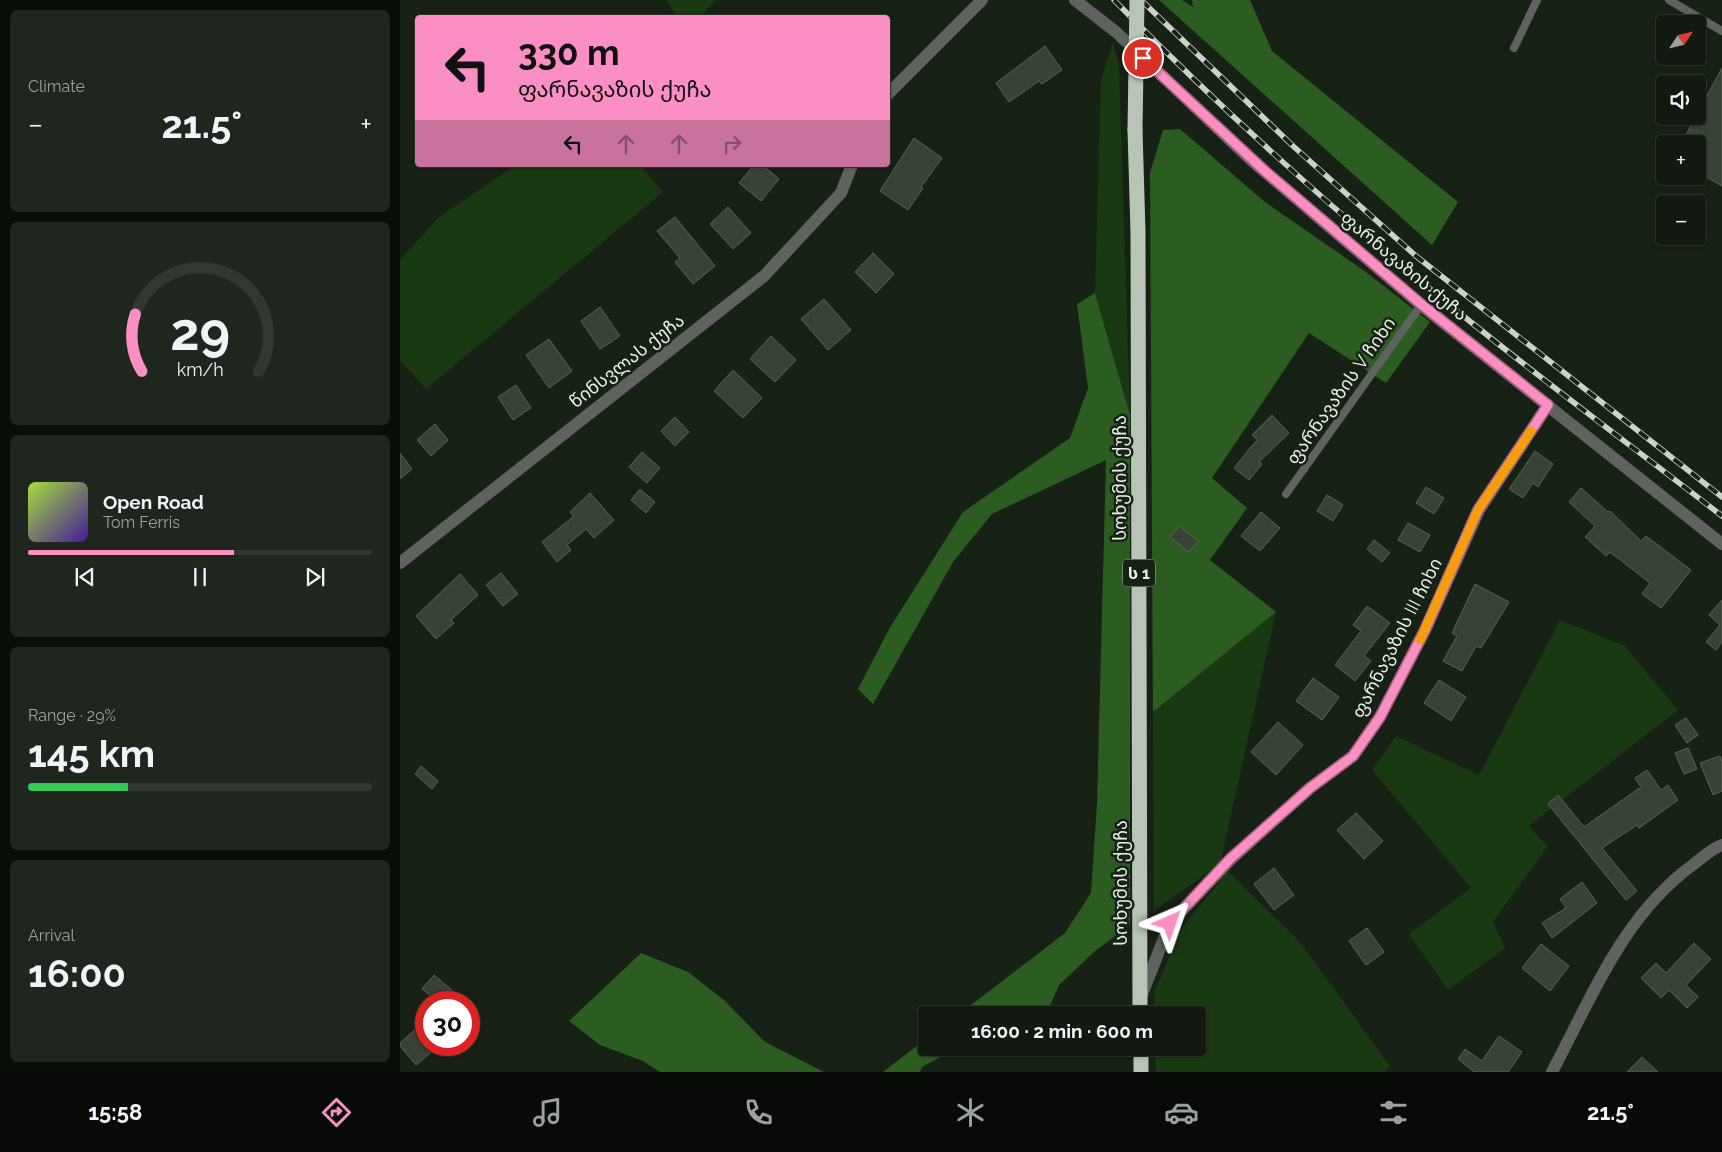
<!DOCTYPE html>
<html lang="en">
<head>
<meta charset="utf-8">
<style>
	body { margin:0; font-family:Raleway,"Noto Sans Georgian",sans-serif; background:#1f261e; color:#f1f3f6; height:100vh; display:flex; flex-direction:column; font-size:19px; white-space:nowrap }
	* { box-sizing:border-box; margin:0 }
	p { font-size:16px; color:#9ca09f }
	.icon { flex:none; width:28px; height:28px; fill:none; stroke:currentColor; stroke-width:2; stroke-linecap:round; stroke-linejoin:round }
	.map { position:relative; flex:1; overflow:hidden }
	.side { display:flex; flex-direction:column; gap:10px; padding:10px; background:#0a0e09; width:400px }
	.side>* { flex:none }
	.guide { position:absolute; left:15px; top:15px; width:475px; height:152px; border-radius:5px; box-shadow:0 1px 4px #0004,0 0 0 1px #313830; background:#fb8fc4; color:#111; overflow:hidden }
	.needle { width:32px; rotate:55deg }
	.buttons { position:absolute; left:1256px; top:15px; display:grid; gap:10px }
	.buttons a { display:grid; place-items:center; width:50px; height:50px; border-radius:5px; background:#121910; box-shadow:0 1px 4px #0004,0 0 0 1px #313830; font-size:25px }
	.speed { position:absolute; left:15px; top:991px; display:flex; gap:10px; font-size:25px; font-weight:700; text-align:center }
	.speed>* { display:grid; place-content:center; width:65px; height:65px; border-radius:50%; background:#121910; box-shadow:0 1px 4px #0004,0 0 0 1px #313830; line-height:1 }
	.speed .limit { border:8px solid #d22; background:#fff; color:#111 }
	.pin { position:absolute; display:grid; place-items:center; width:42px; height:42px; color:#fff; margin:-21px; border:2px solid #fff; border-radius:50%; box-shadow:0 1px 5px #0007 }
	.me { position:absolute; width:55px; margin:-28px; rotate:43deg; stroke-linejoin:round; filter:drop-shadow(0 0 4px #0008) }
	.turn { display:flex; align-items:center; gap:18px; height:105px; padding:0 20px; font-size:22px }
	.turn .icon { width:65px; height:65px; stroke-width:2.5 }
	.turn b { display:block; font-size:35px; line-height:42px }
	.lanes { display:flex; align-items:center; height:48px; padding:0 20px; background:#0003; justify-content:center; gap:25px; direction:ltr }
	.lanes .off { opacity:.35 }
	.big { font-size:38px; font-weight:700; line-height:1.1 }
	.side .tile { flex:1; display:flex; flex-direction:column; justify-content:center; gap:8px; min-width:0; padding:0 18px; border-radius:8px; background:#1f261e }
	.side .dial { align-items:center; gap:0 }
	.dial svg { height:130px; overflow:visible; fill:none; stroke:#313830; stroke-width:7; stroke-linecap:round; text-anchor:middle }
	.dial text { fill:#f1f3f6; stroke:none }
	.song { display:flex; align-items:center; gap:15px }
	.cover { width:60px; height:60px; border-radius:8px; background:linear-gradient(135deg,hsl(80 70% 55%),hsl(260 70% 35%)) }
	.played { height:5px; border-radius:2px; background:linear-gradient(90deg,#fb8fc4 60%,#313830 60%) }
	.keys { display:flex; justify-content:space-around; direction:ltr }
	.heat { display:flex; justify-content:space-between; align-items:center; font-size:28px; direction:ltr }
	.charge { height:8px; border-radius:4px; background:linear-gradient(90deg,#34c759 29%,#313830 0) }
	.trip { position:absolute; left:518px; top:1006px; width:288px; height:50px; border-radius:5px; background:#121910; box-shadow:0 1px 4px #0004,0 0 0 1px #313830; font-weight:700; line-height:50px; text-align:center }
	.tabs { display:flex; height:80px; justify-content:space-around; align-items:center; background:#070a06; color:#9ca09f }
	.tabs .icon { width:35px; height:35px }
	.tabs .selected { color:#fb8fc4 }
	.tabs b { font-size:22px; color:#f1f3f6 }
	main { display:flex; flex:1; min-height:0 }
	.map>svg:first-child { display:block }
</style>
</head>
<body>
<main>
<section class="side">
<div class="tile"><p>Climate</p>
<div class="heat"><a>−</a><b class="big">21.5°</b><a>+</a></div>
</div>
<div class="tile dial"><svg viewBox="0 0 100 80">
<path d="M14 69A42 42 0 1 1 86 69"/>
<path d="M14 69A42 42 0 0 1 10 34" stroke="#fb8fc4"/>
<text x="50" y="56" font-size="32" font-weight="700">29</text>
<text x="50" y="72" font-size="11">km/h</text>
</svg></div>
<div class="tile">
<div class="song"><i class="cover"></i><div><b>Open Road</b><p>Tom Ferris</p></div></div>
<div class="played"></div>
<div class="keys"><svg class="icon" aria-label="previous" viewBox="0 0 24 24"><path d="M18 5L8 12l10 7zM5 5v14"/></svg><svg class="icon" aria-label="pause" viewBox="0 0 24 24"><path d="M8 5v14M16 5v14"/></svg><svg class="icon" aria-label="next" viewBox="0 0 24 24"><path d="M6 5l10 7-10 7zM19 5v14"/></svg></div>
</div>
<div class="tile"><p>Range · 29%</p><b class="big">145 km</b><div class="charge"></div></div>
<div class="tile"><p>Arrival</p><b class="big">16:00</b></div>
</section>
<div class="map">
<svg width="1322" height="1072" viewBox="0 0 1322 1072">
	<rect width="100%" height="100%" fill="#182116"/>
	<g fill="#183911">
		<polygon points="266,0 316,0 300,17 278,18"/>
		<polygon points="713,42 719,65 730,415 695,293 701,80"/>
		<polygon points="116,165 240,165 263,192 26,389 0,360 0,260 39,217"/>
		<polygon points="876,612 820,864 754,911 753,712"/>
		<polygon points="1160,620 1225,646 1278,710 1129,826 1148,846 1093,922 1105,948 1048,990 1009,934 1071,888 972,770 996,736 1079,775"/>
		<polygon points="828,871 900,942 990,1066 985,1072 756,1072 755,1048 796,1048 796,1015 755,1015 754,992 782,928"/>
	</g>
	<g fill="#2b5d20">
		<polygon points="759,0 782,0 793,7 792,0 850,0 872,51 1058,202 1032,245"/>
		<polygon points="780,129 865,202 966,272 1030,322 986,383 909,333 812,478 847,508 810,560 876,612 753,712 750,173 763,130"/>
		<polygon points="695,293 730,415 730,925 695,951 659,985 646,1015 558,1015 665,933 691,893 697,804 706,460 592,514 553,562 473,704 458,689 489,629 563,512 670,438 688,388 677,304"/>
		<polygon points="241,953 288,972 324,1000 365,1042 424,1072 260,1072 243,1061 200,1045 169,1021"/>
		<polygon points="526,1039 526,1048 557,1048 522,1067 520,1072 483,1072"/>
	</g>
	<g fill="#384236" stroke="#586356">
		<polygon points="645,46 662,70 642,84 639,81 609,102 596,83"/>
		<polygon points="1322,68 1322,186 1298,172 1298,144 1281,144"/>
		<polygon points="514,138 542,158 521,187 523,188 508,210 480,191"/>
		<polygon points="354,165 362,165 379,179 361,201 339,183"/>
		<polygon points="328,207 351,233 333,249 310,224"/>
		<polygon points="275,217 315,266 293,284 275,262 280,258 257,231"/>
		<polygon points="473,253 494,274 476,293 455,272"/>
		<polygon points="424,299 451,330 428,350 401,319"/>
		<polygon points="200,307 220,336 200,349 181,321"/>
		<polygon points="371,336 396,360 375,382 350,359"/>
		<polygon points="149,339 172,371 149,388 126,355"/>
		<polygon points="333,370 362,398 343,418 314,391"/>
		<polygon points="116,385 131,408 113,420 98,397"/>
		<polygon points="872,415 889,433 859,462 862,464 849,480 834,468 857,440 852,435"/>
		<polygon points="275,417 289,432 275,446 261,431"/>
		<polygon points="35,424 48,440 31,456 17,440"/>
		<polygon points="1135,451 1153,464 1138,487 1133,483 1123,498 1109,489"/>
		<polygon points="242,452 260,468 247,483 229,467"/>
		<polygon points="0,453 12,469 0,479"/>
		<polygon points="1026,487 1044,498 1034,514 1016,503"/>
		<polygon points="1181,488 1208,512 1210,511 1241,541 1246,536 1291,570 1261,608 1242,594 1250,583 1210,552 1206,556 1185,537 1195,526 1169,502"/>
		<polygon points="240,489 255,502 246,513 231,500"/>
		<polygon points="190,493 214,520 194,538 186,529 167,545 171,550 157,562 142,542 174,516 170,512"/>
		<polygon points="927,495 943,505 933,521 917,511"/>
		<polygon points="861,512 880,528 860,551 841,536"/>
		<polygon points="1008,523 1030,535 1020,552 998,540"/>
		<polygon points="779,526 798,541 789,552 770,537"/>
		<polygon points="974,540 990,553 982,562 967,549"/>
		<polygon points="101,573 118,594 103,606 86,585"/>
		<polygon points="60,574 78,595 51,620 54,623 36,639 16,616"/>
		<polygon points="1075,584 1109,602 1081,648 1076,646 1062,671 1043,661 1057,636 1052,633"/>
		<polygon points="1322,600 1322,642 1316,650 1306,642 1320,625 1309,615"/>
		<polygon points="967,606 990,623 964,656 971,661 955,681 935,665 961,631 953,625"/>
		<polygon points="913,678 939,697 922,720 896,701"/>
		<polygon points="1039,680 1066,697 1051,721 1024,703"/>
		<polygon points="1286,718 1298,735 1287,743 1275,725"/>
		<polygon points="878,722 903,745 876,775 851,752"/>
		<polygon points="1288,748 1297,769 1284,774 1275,753"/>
		<polygon points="1320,756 1322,762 1322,791 1313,795 1300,763"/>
		<polygon points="21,766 38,781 32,789 15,774"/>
		<polygon points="1247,770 1261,790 1268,785 1278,800 1239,828 1237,825 1202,848 1237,891 1226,900 1148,804 1158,795 1184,827 1241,787 1235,778"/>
		<polygon points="956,813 983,841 964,859 937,830"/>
		<polygon points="874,868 894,895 874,910 854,884"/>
		<polygon points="1182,882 1197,903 1152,938 1142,923 1166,908 1160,899"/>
		<polygon points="967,928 984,952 966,965 949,941"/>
		<polygon points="1294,943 1311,959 1286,985 1298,997 1287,1008 1269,990 1261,998 1241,978 1256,963 1266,973"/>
		<polygon points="1141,944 1169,966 1150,991 1122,968"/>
		<polygon points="34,975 66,1002 38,1002 22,989"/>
		<polygon points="26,1020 26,1045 40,1045 16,1065 0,1046 0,1043"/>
		<polygon points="1099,1036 1122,1052 1108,1072 1074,1072 1058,1059 1065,1049 1082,1061"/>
		<polygon points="1242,1057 1258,1072 1227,1072"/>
	</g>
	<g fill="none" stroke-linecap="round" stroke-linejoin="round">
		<g stroke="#5e635d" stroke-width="8">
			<polyline points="1269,0 1322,31"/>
			<polyline points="1114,48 1137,0"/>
			<polyline points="886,494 1021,305"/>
		</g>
		<g stroke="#5e635d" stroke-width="12">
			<polyline points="675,0 716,32 851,160 1021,305 1322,544"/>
			<polyline points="488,94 582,0"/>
			<polyline points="0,563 364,276 441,193 452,165"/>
			<polyline points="741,997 770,923 831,859 910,788 953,756 980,717 1025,630 1079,510 1148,405"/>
			<path d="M1152,1072C1192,997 1223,915 1294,864C1302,858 1312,848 1322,845"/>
		</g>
		<g stroke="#b8c5b6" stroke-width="15">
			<polyline points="735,130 738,232 740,1015"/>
			<polyline points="741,1048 741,1072"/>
		</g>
		<g stroke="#cbd2c9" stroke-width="5.5">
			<g id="rail">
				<path d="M714,0C817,105 926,204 1040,297C1132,373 1228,443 1322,516"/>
				<polyline points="741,0 893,146 1016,256 1322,497"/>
			</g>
		</g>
		<use href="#rail" stroke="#182116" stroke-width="4" stroke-dasharray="11" stroke-linecap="butt"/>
		<polyline stroke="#b8c5b6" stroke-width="15" points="735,130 737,0"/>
	</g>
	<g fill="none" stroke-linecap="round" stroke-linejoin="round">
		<g stroke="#a35d7f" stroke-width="12">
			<polyline id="route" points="743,58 866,172 1021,304 1148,405 1078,510 1025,630 980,717 953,756 910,788 830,859 770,923"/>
		</g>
		<use href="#route" stroke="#fb8fc4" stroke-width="9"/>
		<polyline stroke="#f59e0b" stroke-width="9" points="1020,640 1078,510 1131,431"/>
	</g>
	<g text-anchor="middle" stroke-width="5" stroke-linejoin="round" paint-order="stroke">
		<rect fill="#182116" stroke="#aab1a8" stroke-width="1" x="723" y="559.5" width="32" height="27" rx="4"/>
		<g font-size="16" font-weight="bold" fill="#e8efe7">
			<text x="739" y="579">ს 1</text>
		</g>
		<g font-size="18" fill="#e8efe7" stroke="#182116">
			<text transform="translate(1004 266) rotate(40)" y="6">ფარნავაზის ქუჩა</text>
			<text transform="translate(227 361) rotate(-38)" y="6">წინსვლას ქუჩა</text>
			<text transform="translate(941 391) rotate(-55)" y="6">ფარნავაზის V ჩიხი</text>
			<text transform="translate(720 478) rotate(-90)" y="6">სოხუმის ქუჩა</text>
			<text transform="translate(997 638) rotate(-63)" y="6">ფარნავაზის III ჩიხი</text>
			<text transform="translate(721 883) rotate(-90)" y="6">სოხუმის ქუჩა</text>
		</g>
	</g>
</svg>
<div class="buttons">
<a><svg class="needle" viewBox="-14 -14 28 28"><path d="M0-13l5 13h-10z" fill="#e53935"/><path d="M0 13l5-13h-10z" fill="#9ca09f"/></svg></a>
<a><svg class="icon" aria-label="sound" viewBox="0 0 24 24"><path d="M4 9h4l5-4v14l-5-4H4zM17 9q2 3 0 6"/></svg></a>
<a>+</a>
<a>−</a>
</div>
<div class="speed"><div class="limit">30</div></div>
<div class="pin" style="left:743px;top:58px;background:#d93025"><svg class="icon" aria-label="arrive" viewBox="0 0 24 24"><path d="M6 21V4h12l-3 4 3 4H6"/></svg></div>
<svg class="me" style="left:770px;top:923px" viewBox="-20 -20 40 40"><path d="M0-17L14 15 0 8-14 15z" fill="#fb8fc4" stroke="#fff" stroke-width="4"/></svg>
<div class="trip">16:00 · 2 min · 600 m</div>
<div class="guide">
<div class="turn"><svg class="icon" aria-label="left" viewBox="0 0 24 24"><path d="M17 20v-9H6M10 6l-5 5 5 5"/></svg><div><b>330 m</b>ფარნავაზის ქუჩა</div></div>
<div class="lanes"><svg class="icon" aria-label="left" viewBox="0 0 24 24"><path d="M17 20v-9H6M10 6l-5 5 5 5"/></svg><svg class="icon off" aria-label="ahead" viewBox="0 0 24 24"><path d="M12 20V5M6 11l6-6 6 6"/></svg><svg class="icon off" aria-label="ahead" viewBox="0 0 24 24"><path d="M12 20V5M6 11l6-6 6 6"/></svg><svg class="icon off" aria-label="right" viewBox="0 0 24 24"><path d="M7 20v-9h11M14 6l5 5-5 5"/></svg></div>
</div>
</div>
</main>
<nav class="tabs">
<b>15:58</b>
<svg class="icon selected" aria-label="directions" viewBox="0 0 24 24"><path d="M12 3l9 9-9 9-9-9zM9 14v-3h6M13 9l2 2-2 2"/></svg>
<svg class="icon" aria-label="music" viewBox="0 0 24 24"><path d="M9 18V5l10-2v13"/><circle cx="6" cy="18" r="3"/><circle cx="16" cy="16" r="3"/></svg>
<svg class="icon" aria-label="phone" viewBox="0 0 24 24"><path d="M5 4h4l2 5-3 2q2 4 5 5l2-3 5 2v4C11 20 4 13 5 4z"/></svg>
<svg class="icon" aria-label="climate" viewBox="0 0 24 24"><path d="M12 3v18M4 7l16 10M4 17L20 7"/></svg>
<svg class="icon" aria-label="car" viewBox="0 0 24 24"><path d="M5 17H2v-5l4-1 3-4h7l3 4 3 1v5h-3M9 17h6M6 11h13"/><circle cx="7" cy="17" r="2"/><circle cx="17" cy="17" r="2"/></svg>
<svg class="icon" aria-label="filters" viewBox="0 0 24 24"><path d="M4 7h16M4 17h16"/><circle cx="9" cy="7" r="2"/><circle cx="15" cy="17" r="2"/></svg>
<b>21.5°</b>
</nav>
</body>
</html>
